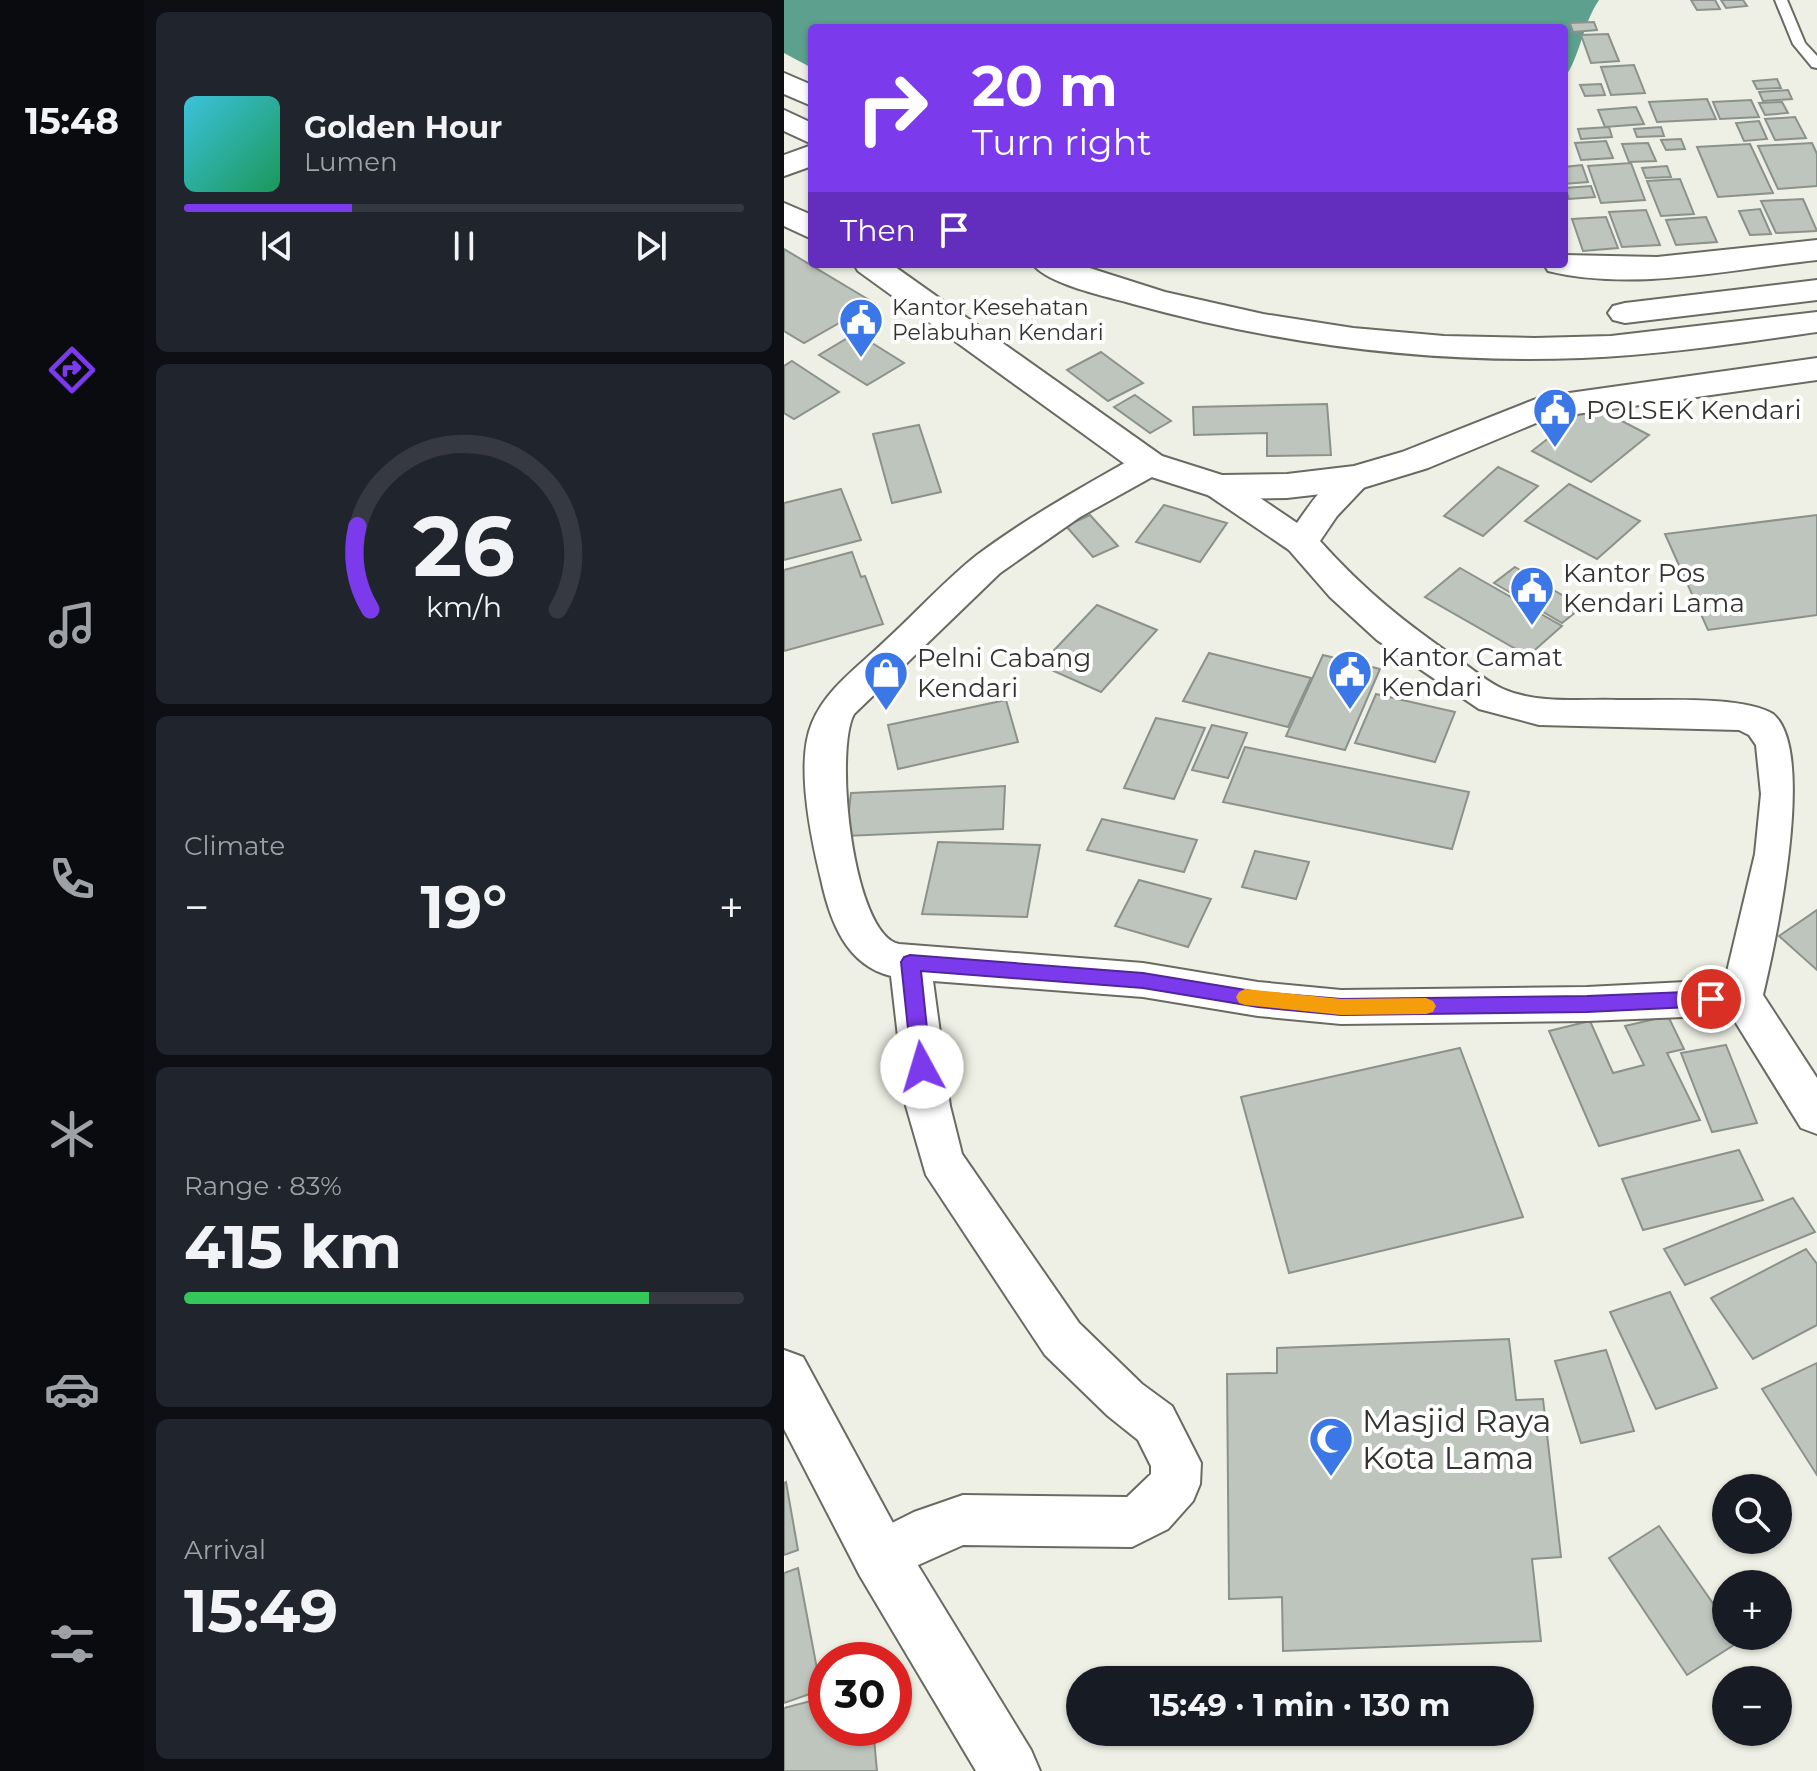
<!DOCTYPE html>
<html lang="en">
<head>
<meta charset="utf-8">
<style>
	body { margin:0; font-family:Montserrat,sans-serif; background:#20242c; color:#f1f3f6; height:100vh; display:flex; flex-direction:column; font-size:30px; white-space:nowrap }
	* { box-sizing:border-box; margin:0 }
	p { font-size:26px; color:#9ea1a6 }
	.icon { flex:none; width:44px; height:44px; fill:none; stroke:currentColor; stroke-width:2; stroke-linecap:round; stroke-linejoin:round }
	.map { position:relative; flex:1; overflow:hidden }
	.details { display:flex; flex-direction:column; gap:12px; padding:12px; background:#0d0f14; width:640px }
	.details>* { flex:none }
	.top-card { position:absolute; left:24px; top:24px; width:760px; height:244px; border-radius:8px; box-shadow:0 2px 6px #0004; background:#7c3aed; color:#fff; overflow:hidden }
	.controls { position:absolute; left:928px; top:1474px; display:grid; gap:16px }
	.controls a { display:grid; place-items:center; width:80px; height:80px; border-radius:50%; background:#171b24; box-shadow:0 2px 6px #0004; font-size:40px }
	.speed { position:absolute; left:24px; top:1642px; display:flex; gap:16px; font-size:40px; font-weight:700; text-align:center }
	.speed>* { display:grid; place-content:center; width:104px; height:104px; border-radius:50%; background:#171b24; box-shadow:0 2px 6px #0004; line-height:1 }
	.speed .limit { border:12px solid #d22; background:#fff; color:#111 }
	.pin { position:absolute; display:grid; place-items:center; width:68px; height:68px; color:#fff; margin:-34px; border:4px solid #fff; border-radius:50%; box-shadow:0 2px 8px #0007 }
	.me { position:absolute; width:88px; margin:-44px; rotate:354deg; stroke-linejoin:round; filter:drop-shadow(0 0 6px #0008) }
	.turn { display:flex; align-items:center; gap:28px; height:168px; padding:0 32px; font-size:36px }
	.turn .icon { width:104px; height:104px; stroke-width:2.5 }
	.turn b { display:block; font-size:56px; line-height:68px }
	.then { display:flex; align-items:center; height:76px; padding:0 32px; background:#0003; gap:16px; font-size:30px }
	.big { font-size:60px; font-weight:700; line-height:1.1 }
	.details .card { flex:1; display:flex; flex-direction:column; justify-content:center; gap:12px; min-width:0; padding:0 28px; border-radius:12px; background:#20242c }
	.details .dial { align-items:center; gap:0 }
	.dial svg { height:208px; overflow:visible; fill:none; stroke:#363941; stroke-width:7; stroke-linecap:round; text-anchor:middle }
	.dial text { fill:#f1f3f6; stroke:none }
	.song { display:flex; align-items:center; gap:24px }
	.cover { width:96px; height:96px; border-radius:12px; background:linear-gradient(135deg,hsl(190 70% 55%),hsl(150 70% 35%)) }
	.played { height:8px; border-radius:4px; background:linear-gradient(90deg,#7c3aed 30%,#363941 30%) }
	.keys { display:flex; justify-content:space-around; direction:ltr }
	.heat { display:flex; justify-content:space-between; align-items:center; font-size:44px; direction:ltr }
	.charge { height:12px; border-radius:6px; background:linear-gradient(90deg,#34c759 83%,#363941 0) }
	.trip { position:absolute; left:282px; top:1666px; width:468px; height:80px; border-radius:40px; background:#171b24; box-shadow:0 2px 6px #0004; font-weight:700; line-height:80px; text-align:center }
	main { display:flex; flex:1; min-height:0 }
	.menu { display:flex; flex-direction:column; width:144px; justify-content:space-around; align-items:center; background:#090b0e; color:#9ea1a6 }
	.menu .icon { width:56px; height:56px }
	.menu .current { color:#7c3aed }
	.menu b { font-size:36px; color:#f1f3f6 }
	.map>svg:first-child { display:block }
</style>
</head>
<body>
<main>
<nav class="menu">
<b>15:48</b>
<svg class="icon current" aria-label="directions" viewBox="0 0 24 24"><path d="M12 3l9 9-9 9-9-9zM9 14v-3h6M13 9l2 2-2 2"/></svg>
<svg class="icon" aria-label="music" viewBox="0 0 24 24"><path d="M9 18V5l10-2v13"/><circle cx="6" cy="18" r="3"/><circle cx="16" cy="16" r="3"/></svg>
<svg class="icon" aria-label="phone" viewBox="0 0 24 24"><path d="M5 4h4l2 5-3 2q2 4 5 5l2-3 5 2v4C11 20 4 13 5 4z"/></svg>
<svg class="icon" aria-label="climate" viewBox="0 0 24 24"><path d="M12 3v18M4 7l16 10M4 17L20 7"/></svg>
<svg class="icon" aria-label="car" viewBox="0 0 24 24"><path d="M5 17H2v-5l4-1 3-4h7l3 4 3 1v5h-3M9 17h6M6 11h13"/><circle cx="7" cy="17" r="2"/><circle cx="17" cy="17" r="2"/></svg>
<svg class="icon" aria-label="filters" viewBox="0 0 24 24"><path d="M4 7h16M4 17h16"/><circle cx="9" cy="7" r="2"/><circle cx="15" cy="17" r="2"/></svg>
</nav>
<section class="details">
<div class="card">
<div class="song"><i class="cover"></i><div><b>Golden Hour</b><p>Lumen</p></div></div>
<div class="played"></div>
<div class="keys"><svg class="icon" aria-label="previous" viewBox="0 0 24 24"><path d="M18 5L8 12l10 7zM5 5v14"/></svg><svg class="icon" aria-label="pause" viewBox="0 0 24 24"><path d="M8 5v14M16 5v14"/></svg><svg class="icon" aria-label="next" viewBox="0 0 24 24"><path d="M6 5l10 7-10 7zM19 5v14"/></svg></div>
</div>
<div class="card dial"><svg viewBox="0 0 100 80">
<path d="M14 69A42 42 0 1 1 86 69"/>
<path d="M14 69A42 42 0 0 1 9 37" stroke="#7c3aed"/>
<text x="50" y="56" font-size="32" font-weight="700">26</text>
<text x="50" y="72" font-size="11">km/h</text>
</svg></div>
<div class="card"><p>Climate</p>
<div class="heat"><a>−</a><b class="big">19°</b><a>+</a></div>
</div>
<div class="card"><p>Range · 83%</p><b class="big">415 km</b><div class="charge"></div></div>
<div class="card"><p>Arrival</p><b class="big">15:49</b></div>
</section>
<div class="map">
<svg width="1033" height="1771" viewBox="0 0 1033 1771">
	<rect width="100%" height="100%" fill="#eef0e5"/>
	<path fill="#5ca08d" d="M0,0H815C798,25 797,55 780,79V28H28V97L0,104Z"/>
	<polygon fill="#eef0e5" points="0,53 28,68 28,101 0,108"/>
	<g fill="#bdc5bd" stroke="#8b928b" stroke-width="2">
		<polygon points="907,0 931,0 936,9 913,10"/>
		<polygon points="937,0 959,0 963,6 942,8"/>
		<polygon points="810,22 813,30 789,32 786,23"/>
		<polygon points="824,34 835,61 807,63 797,35"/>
		<polygon points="850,65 861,93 827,95 817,67"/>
		<polygon points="993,79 997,88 973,89 969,81"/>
		<polygon points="817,84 821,95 801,96 796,85"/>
		<polygon points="1004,90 1008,99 979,101 975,92"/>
		<polygon points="923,99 932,119 873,122 865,102"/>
		<polygon points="967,100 975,117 936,119 929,102"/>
		<polygon points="998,102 1004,113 981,115 975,103"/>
		<polygon points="852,107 860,124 821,127 814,110"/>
		<polygon points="1011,117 1022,138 991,140 981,119"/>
		<polygon points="975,121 983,139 960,141 952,123"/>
		<polygon points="825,127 828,137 797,139 794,129"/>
		<polygon points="877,127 880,136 853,137 850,129"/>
		<polygon points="897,139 901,149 882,150 877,140"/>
		<polygon points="822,141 829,158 797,160 791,143"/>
		<polygon points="864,143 872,161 845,162 838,144"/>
		<polygon points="1028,143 1033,154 1033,186 994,189 974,146"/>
		<polygon points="966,144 989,193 934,197 913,147"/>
		<polygon points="847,163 861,200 817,203 804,166"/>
		<polygon points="798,165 804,182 780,184 780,167"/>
		<polygon points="883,166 887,177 862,178 858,168"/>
		<polygon points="896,179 910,214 877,216 863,181"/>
		<polygon points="807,186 811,197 785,199 781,188"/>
		<polygon points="1019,199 1033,231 992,233 977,201"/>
		<polygon points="976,209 987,234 966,235 955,211"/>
		<polygon points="862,210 876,245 838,247 825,212"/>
		<polygon points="822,217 834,248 799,251 788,219"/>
		<polygon points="922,217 933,242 892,245 882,220"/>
		<polygon points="0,249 90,303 20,343 0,331"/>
		<polygon points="72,333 120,363 83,385 35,355"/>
		<polygon points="317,352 359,383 324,401 283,370"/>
		<polygon points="8,361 55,392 10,419 0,413 0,366"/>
		<polygon points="351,395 387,421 366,433 330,407"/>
		<polygon points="543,404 547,455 483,456 483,433 410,435 409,407"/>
		<polygon points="807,405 865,435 807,482 748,451"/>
		<polygon points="135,425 157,492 108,503 89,434"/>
		<polygon points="714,467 754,486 699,536 660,516"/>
		<polygon points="785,484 856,521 813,559 741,521"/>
		<polygon points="57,489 77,540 0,560 0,503"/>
		<polygon points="380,505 443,523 416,562 352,542"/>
		<polygon points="306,515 334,546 309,557 282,526"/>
		<polygon points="1033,515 1033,615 924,630 881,534"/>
		<polygon points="68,552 77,577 81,576 99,624 0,651 0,570"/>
		<polygon points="731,567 798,607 778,623 710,583"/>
		<polygon points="676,568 778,626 744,656 641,597"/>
		<polygon points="313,605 373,630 317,692 256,665"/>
		<polygon points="425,653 527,678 504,727 399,701"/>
		<polygon points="539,655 596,669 561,750 502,736"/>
		<polygon points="592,694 671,712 651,762 571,743"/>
		<polygon points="222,700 234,742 114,769 104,725"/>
		<polygon points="372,718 421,728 390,799 340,788"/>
		<polygon points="428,725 463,733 444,778 408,770"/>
		<polygon points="461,747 685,792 668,849 439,802"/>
		<polygon points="221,786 219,829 62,836 67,793"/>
		<polygon points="318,819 413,840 400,872 303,850"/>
		<polygon points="154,842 256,845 243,917 138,914"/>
		<polygon points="471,851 525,862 512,899 458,887"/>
		<polygon points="355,880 427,899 404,947 331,926"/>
		<polygon points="1033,910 1033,970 995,936"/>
		<polygon points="884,1016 900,1049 883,1053 916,1120 815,1146 765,1031 806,1021 829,1073 860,1065 841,1026"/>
		<polygon points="942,1045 973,1123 928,1132 897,1053"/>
		<polygon points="676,1048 739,1217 505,1273 457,1097"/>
		<polygon points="955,1150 979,1200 859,1230 838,1179"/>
		<polygon points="1009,1198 1031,1232 901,1285 880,1249"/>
		<polygon points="1022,1249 1033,1264 1033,1325 969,1359 927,1298"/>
		<polygon points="886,1292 933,1388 872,1409 826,1312"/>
		<polygon points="725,1339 732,1400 759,1399 777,1557 748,1559 757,1641 499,1651 498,1597 445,1599 443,1374 493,1373 493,1348"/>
		<polygon points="822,1350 850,1431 797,1443 771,1361"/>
		<polygon points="1033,1363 1033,1475 978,1389"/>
		<polygon points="2,1482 14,1550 0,1555 0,1483"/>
		<polygon points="875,1526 942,1622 942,1636 952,1636 956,1641 903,1675 825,1558"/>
		<polygon points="14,1568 37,1690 0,1703 0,1573"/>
		<polygon points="42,1697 42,1728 89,1728 93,1771 0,1771 0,1708"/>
	</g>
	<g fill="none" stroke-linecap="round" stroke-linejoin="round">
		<g stroke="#696b62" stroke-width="4">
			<polygon id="service" points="991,0 1003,0 1021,43 1033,56 1033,68 1028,67 1009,44"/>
		</g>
		<g stroke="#696b62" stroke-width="4">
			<path id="minor" d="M365,453L377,456L381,464L377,472L296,517L216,573L70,714C50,750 68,934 115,944L359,963L474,982L557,990L803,987L941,980L971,854L977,794L972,745L965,735L955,730L755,725L695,709L593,640L546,597L505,550L424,495L419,487L424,479L436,476L448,479L513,523C529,500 553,462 584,470L589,478L553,516L536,541C581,591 622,624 678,662C691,671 705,683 719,689C753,704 797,699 833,700C872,701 958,695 989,714C1033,750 992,940 979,995L1033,1078V1134L1017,1128L947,1015L803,1021L557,1024L474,1016L359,997L149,981L166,1106L178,1154L295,1323L358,1384L388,1406L417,1463L416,1484L409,1501L384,1529L348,1547L179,1545L96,1582L78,1574L70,1556L78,1538L130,1512L179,1495L343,1497L367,1474V1466L354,1440L324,1416L261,1355L142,1175L122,1106L107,976C62,965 46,921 37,879C27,838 11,763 28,723C42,689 74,667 100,642C131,614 160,581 193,555C244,517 298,487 353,456Z"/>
		</g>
		<g stroke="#696b62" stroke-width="4">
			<g id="secondary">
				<polygon points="28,145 28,166 0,176 0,155"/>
				<path d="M1033,240V260C947,269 850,292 764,271L760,264H780V255L873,257Z"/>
			</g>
		</g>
		<g stroke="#696b62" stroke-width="4">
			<g id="primary">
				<polygon points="0,203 28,215 28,239 0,226"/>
				<polygon points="70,264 107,264 378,456 438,475 503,474 570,466 618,452 757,397 1033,358 1033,380 764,418 644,468 572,490 503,498 436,499 352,472 74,271"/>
				<polygon points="0,1350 19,1357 116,1536 247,1750 256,1771 192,1771 76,1576 0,1429"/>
			</g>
		</g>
		<g stroke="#696b62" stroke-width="4">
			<g id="trunk">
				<polygon points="0,73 28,85 28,106 0,94"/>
				<polygon points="0,110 28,123 28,144 0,131"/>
				<path d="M249,264H293L381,292L479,314L569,328L660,336L751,338L827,336L1033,312V332C955,343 877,355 798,358C647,364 494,344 349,304C325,297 262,284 249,264Z"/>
				<polygon points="1033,280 1033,300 841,323 829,320 824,313 829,306 841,303"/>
			</g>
		</g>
		<use href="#service" fill="#fff" fill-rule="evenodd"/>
		<use href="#minor" fill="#fff" fill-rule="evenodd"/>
		<use href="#secondary" fill="#fff" fill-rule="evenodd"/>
		<use href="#primary" fill="#fff" fill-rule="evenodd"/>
		<use href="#trunk" fill="#fff" fill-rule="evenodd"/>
	</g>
	<polygon fill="#7c3aed" stroke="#51269a" stroke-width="2" points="126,955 359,973 474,992 557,999 803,996 927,991 934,993 936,999 934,1004 927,1006 803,1012 557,1015 474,1007 359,988 137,971 147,1067 145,1072 138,1075 131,1072 128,1067 117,962 120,957"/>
	<polygon fill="#f59e0b" points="461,989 557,999 642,998 649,1001 652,1006 649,1012 642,1014 557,1015 461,1005 455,1003 452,997 455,992"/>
	<defs>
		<g id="civic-pin" transform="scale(2.3)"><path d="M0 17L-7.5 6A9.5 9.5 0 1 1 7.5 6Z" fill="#3c77e7" stroke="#fff"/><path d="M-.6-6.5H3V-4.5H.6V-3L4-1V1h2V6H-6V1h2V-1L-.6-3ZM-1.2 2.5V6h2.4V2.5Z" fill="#fff"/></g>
		<g id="shop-pin" transform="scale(2.3)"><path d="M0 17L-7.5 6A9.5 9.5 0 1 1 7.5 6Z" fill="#3c77e7" stroke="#fff"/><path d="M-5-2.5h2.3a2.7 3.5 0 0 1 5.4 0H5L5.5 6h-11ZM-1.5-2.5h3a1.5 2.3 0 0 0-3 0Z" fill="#fff"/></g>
		<g id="mosque-pin" transform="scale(2.3)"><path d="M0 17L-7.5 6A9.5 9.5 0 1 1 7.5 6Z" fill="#3c77e7" stroke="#fff"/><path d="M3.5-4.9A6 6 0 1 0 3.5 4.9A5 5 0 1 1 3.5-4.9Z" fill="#fff"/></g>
	</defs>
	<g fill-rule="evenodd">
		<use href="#civic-pin" x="77" y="320"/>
		<use href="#civic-pin" x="771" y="410"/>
		<use href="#civic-pin" x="748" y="588"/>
		<use href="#civic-pin" x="566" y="672"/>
		<use href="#shop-pin" x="102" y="673"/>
		<use href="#mosque-pin" x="547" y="1439"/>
	</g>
	<g text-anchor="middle" stroke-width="8" stroke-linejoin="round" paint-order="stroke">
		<g font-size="22" fill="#333430" stroke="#fff" text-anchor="start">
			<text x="108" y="315">Kantor Kesehatan<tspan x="108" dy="25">Pelabuhan Kendari</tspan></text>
		</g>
		<g font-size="26" fill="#333430" stroke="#fff" text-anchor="start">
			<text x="802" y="419">POLSEK Kendari</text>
			<text x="779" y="582">Kantor Pos<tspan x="779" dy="30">Kendari Lama</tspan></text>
			<text x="597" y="666">Kantor Camat<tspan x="597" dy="30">Kendari</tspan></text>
			<text x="133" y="667">Pelni Cabang<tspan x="133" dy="30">Kendari</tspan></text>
		</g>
		<g font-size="32" fill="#333430" stroke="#fff" text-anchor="start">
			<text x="578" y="1432">Masjid Raya<tspan x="578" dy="37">Kota Lama</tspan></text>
		</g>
	</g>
</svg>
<div class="controls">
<a><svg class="icon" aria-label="search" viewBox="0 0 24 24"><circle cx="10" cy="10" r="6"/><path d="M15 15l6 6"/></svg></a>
<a>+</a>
<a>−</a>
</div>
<div class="speed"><div class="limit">30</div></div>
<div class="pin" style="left:927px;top:999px;background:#d93025"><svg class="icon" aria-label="arrive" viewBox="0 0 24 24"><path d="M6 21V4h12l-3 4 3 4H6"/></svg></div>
<svg class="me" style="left:138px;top:1067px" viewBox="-20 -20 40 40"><circle r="19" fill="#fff"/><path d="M0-13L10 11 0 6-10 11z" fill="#7c3aed"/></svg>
<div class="trip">15:49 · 1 min · 130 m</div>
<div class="top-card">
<div class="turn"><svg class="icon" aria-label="right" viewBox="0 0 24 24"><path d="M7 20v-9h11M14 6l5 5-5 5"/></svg><div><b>20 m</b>Turn right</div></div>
<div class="then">Then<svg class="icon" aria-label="arrive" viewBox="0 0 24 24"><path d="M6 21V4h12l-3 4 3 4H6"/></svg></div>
</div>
</div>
</main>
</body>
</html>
